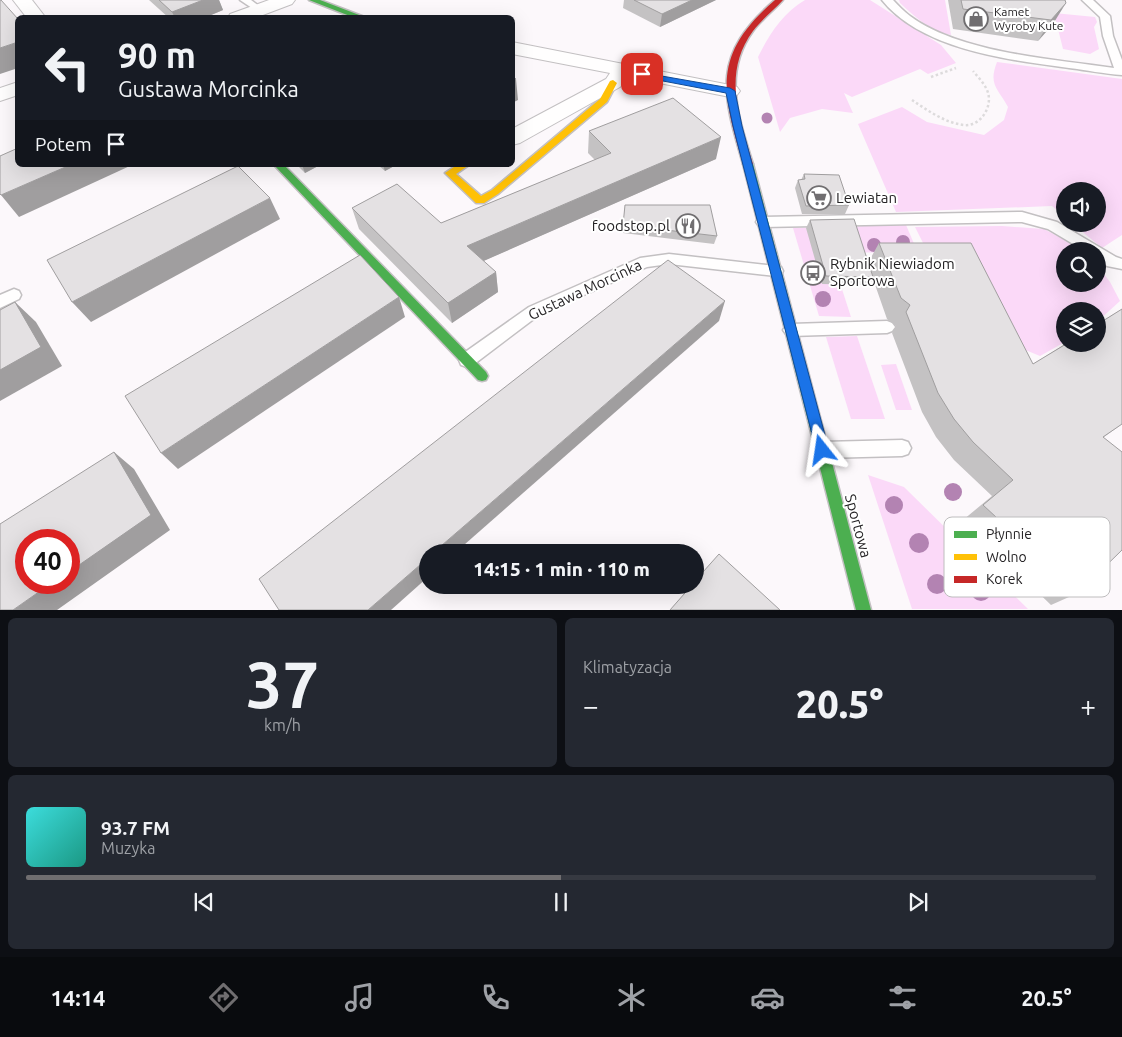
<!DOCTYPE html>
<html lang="pl">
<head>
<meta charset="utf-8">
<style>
	body { margin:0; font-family:Ubuntu,sans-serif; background:#242831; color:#f1f3f6; height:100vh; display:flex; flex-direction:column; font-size:19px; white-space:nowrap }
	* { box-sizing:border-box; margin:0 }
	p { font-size:16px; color:#9ea1a6 }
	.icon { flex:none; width:28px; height:28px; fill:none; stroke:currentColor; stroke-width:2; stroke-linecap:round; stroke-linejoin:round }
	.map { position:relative; height:610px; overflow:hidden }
	.details { display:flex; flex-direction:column; gap:8px; padding:8px; background:#0d0f14; flex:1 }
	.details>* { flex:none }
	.banner { position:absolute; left:15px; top:15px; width:500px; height:152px; border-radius:8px; box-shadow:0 5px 20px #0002; background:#171b24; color:#f1f3f6; overflow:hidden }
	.tools { position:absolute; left:1056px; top:182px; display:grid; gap:10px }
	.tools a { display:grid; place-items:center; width:50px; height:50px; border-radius:50%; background:#171b24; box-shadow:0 5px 20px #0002; font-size:25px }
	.speed { position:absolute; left:15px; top:529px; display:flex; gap:10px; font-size:25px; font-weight:700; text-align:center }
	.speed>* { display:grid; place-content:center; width:65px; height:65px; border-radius:50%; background:#171b24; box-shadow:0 5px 20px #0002; line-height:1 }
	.speed .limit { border:8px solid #d22; background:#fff; color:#111 }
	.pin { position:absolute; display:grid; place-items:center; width:42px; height:42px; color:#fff; margin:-21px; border-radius:10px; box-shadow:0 2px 8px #0006 }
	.me { position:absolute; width:55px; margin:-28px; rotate:345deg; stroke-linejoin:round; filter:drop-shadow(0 0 4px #0008) }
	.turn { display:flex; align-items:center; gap:18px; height:105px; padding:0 20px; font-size:22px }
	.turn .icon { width:65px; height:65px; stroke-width:2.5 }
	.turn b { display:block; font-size:35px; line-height:42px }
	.then { display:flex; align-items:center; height:48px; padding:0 20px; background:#0003; gap:10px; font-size:19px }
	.big { font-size:38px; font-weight:800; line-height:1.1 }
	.details .widget { flex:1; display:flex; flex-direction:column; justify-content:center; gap:8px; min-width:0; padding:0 18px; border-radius:8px; background:#242831 }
	.details .dial { align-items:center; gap:0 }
	.dial b { font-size:65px; line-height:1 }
	.song { display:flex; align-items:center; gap:15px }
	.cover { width:60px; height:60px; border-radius:8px; background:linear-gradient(135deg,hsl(180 70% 55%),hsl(170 70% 35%)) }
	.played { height:5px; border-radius:2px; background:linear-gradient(90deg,#706e70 50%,#363941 50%) }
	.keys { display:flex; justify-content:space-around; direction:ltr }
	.heat { display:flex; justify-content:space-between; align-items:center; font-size:28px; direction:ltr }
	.details .tiles { flex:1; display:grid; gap:8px; grid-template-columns:1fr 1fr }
	.widget:last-child { grid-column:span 2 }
	.trip { position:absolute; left:419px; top:544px; width:285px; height:50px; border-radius:25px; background:#171b24; box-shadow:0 5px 20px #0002; font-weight:800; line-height:50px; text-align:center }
	.dock { display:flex; height:80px; justify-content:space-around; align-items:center; background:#090b0e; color:#9ea1a6 }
	.dock .icon { width:35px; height:35px }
	.dock .selected { color:#706e70 }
	.dock b { font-size:22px; color:#f1f3f6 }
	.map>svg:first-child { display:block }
</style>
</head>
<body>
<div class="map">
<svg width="1122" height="610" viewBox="0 0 1122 610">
	<rect width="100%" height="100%" fill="#fcf8fb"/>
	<g fill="#fbd9f8">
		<path d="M805,0H870L941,45L956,63L928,74L920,69L852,97L844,93L853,113L822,109L790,118L780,132L758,57C770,33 782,14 805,0Z"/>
		<path d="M899,0H945L951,35C931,32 914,16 900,3Z"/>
		<polygon points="1054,13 1095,17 1097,22 1094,27 1099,49 1090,54 1063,49"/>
		<path d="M997,62L1122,79V235L1102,248L1073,224H1098V191H1065V217L1052,206L896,212L858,124L902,107L927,122L984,135L1004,120L1008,107C998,88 988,85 997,62Z"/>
		<polygon points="906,225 918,253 830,252 851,317 819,316 793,228"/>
		<polygon points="1002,226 1044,229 1072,244 1081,251 1065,251 1065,284 1098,284 1098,266 1110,282 1120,301 1098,321 1098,311 1065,311 1065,342 1040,356 1018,347 926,249 915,227"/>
		<polygon points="857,336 885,419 851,419 826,337"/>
		<polygon points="896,364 912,410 896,410 881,365"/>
		<polygon points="868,475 904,487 1028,609 912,609"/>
	</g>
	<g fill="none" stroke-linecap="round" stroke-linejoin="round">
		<g stroke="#c3c0c2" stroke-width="3">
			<g id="lane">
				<polygon points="240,0 251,0 263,9 258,12"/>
				<path d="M882,0H893C898,5 903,11 910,16C960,53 1053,59 1114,68L1103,36L1100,17L1082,0H1093L1110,16L1113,36L1122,60V75C1104,74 1086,70 1069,68C1010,60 922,50 882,0Z"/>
				<polygon points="1022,212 1057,222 1116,257 1122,259 1122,269 1107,266 1098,260 1098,251 1085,251 1048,229 1022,222 763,227 758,225 756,222 758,219 763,217"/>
				<polygon points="669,254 776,266 781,267 783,271 781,275 776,276 669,264 647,267 539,315 473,365 467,367 461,365 459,360 461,355 529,307 640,258"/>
				<polygon points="14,289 19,291 21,295 19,299 0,308 0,295"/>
				<polygon points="887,321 892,323 895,327 892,331 887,333 791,336 786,334 783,330 786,326 791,324"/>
				<polygon points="902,440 908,442 911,448 908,454 902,456 823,458 817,456 814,450 817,444 823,442"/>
			</g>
		</g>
		<g stroke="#c3c0c2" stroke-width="2">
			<g id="street">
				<polygon points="13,0 32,0 46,18 27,18"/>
				<polygon points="269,0 295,0 292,4 255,18 228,18 230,14"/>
				<polygon points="512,42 730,85 737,87 740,91 737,95 730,97 629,77 620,87 520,143 512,145 512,129 606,79 610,73 512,54"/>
				<polygon points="18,82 18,95 0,101 0,88"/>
			</g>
		</g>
		<g stroke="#c3c0c2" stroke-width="3">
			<g id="fast">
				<polygon points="309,0 320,0 367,18 355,18"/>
				<polygon points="748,161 753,164 871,610 856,610 743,164"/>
				<polygon points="274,165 284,165 486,372 488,376 486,380 482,381 478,380"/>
			</g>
		</g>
		<g stroke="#c3c0c2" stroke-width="3">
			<polygon id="slow" points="613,80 617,83 607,102 498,194 484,203 476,203 445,173 457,165 469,165 456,174 481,196 492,190 600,99 610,81"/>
		</g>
		<g stroke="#c3c0c2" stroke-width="3">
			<path id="jam" d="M775,0H783C773,11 762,19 753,31C722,73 739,119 753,164L748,167L743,164C722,92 711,55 775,0Z"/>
		</g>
		<g stroke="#dddbdc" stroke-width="2.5" stroke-dasharray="2.5 2.5" stroke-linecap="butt">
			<polyline points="931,77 956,68"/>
			<path d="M912,100C927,110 945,123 964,125C981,127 994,105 987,90C984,83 978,77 973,71"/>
		</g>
		<polyline stroke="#dddbdc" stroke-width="4" stroke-dasharray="4.5 4.5" stroke-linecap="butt" points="1098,568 1109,577"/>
		<use href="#lane" fill="#fffefe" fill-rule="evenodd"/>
		<use href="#street" fill="#fffefe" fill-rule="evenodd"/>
		<use href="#fast" fill="#4caf50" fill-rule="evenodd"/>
		<use href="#slow" fill="#ffc107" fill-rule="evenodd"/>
		<use href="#jam" fill="#c62828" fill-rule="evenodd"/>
	</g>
	<g fill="#b383b2">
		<circle cx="767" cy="118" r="5.5"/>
		<circle cx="903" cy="242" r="7"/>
		<circle cx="874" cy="245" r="7"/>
		<circle cx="823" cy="299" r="8"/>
		<circle cx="953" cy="492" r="9"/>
		<circle cx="894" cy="505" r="9"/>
		<circle cx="919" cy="543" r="10"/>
		<circle cx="937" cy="584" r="10"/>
		<circle cx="981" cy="591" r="10"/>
	</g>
	<g fill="#c4c2c3">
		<polygon points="149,0 219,0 223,10 204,18 169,18"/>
		<polygon points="624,0 716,0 660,27 623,8"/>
		<polygon points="948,0 1065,0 1053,24 1038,41 953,29"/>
		<polygon points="589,131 716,159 483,261 496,272 498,292 452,323 359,229 352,208 441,223 595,160 588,153"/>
		<polygon points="297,165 320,165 305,173"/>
		<polygon points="378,165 396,165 385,171"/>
		<polygon points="804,174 849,205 845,214 802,214 795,188 798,180 801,180"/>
		<polygon points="625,205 717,236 714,244 623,233"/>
		<polygon points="810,220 868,263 879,243 1033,364 1122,309 1122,424 1104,437 1078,593 1051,605 963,520 992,496 954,460 936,437 922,412 892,333 896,326 887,319 873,279 869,285 822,284 806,228"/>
	</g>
	<g fill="#a09e9f">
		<polygon points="203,0 219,0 223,10 204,18 175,18 172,12"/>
		<polygon points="692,0 716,0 660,27 662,14"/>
		<polygon points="1066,3 1053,24 1038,41 1051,20"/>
		<polygon points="18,42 18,68 0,74 0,48"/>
		<polygon points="516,79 518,100 512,103 512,81"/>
		<polygon points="721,137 716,159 470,267 467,246"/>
		<polygon points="70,165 132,165 19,217 1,195"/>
		<polygon points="302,165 320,165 305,173"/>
		<polygon points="383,165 396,165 385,171"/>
		<polygon points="270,198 280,219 91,322 72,302"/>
		<polygon points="496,272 498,292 452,323 448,303"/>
		<polygon points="399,297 405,317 178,469 161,453"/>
		<polygon points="725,301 719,321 456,552 434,552"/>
		<polygon points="15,302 36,322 62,366 0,401 0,370"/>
		<polygon points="114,452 134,469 170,530 57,610 13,610 53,582 69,582 69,572"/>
		<polygon points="428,558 428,577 391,610 368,610"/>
	</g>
	<g fill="#e4e1e3" stroke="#a09e9f">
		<polygon points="0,0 1,0 18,19 18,42 0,48"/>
		<polygon points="159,0 203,0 172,12"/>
		<polygon points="634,0 692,0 662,14"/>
		<polygon points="961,0 1065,0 1066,3 1051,20 963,9"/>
		<polygon points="512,76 516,79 512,81"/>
		<polygon points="673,98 721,137 467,246 496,272 448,303 352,208 397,184 441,223 611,153 589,131"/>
		<polygon points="18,148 18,165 70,165 1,195 0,194 0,156"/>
		<polygon points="238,166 270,198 72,302 47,260"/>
		<polygon points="804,174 839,175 849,205 806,206 798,180 805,179"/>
		<polygon points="625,205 710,205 717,236 623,225"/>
		<polygon points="854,219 873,277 826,276 810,220"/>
		<polygon points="879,243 971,243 1033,364 1066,344 1098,344 1098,324 1122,309 1122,424 1103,437 1122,452 1122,550 1078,593 983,505 1013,480 973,442 954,419 938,393 906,312 910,305 901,298"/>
		<polygon points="360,255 399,297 161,453 125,396"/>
		<polygon points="668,260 725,301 434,552 428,552 428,558 368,610 279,610 259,579"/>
		<polygon points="15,302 41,347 0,370 0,310"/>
		<polygon points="114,452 151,515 69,572 69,540 26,540 26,582 53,582 13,610 0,610 0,524"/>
		<polygon points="719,554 780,610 670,610 692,585 695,585 695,581"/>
	</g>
	<polygon fill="#1a73e8" stroke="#114b97" points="639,72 730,88 735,91 742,126 829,450 827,454 822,456 818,454 816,450 733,126 726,93 642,77 638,74"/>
	<defs>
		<g id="shop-ring" transform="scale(1.25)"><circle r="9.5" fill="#fff" stroke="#706e70" stroke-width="1.5"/><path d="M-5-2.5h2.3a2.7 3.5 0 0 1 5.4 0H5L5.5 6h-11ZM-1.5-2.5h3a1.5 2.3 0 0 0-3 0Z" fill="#706e70"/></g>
		<g id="supermarket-ring" transform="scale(1.25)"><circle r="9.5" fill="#fff" stroke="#706e70" stroke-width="1.5"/><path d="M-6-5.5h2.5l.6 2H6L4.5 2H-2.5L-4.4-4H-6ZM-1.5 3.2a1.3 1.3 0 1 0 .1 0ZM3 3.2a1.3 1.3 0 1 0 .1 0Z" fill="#706e70"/></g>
		<g id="restaurant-ring" transform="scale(1.25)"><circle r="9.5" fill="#fff" stroke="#706e70" stroke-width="1.5"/><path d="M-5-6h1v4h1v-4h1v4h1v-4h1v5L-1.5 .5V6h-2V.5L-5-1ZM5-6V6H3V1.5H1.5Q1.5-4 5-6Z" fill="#706e70"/></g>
		<g id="bus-ring" transform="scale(1.25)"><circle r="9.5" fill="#fff" stroke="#706e70" stroke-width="1.5"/><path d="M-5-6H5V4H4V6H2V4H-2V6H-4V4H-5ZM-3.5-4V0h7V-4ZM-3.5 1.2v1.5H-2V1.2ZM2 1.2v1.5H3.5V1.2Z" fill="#706e70"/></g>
	</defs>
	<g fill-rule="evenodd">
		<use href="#shop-ring" x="976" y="19"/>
		<use href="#supermarket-ring" x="819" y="198"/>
		<use href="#restaurant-ring" x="688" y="226"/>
		<use href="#bus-ring" x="813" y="273"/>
	</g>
	<g text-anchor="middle" stroke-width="4" stroke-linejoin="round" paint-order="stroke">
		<g font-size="12" fill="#252325" stroke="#fff" text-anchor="start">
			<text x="994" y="16">Kamet<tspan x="994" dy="14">Wyroby Kute</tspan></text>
		</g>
		<g font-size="15" fill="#252325" stroke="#fff" text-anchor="start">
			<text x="836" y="203">Lewiatan</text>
			<text x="670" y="231" text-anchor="end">foodstop.pl</text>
			<text x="830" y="269">Rybnik Niewiadom<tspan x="830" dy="17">Sportowa</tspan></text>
		</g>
		<g font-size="15" fill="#252325" stroke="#fff">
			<text transform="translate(585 290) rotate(-25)" y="5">Gustawa Morcinka</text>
			<text transform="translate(858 526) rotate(75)" y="5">Sportowa</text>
		</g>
	</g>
	<rect x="944" y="517" width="166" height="80" rx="8" fill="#fff" stroke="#bebdbe" stroke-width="1"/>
	<rect x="954" y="531" width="23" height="7" fill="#4caf50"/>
	<rect x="954" y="554" width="23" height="6" fill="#ffc107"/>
	<rect x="954" y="576" width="23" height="7" fill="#c62828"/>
	<g font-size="14" fill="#252325">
		<text x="986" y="539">Płynnie</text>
		<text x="986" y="562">Wolno</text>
		<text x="986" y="584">Korek</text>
	</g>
</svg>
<div class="tools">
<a><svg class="icon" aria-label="sound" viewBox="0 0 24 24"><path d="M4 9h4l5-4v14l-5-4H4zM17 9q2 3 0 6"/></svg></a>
<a><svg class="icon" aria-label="search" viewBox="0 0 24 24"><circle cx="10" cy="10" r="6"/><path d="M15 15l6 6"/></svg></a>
<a><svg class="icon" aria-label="layers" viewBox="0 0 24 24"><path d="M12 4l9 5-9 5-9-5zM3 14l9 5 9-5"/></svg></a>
</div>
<div class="speed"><div class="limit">40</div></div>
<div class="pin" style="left:642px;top:74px;background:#d93025"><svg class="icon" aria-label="arrive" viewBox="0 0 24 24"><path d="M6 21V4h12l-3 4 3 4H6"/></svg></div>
<svg class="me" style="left:822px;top:450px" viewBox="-20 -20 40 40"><path d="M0-17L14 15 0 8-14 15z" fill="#1a73e8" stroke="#fff" stroke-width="4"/></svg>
<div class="trip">14:15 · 1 min · 110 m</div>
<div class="banner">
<div class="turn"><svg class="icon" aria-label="left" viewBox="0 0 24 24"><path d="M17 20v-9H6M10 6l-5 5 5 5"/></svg><div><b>90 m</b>Gustawa Morcinka</div></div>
<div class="then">Potem<svg class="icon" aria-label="arrive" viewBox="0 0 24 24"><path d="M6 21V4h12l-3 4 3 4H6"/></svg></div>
</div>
</div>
<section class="details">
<div class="tiles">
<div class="widget dial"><b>37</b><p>km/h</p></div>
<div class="widget"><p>Klimatyzacja</p>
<div class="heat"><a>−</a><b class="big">20.5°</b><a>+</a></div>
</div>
<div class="widget">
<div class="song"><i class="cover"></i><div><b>93.7 FM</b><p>Muzyka</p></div></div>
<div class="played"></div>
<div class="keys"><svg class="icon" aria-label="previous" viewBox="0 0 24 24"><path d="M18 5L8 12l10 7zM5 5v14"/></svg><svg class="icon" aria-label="pause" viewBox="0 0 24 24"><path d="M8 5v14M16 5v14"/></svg><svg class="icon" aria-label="next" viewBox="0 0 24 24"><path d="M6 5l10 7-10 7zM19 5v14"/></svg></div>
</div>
</div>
</section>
<nav class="dock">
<b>14:14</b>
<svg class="icon selected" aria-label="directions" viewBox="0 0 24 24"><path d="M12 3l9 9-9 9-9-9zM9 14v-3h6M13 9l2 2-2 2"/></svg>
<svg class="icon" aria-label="music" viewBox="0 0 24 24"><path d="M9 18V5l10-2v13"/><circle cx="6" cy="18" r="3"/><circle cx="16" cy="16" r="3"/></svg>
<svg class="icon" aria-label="phone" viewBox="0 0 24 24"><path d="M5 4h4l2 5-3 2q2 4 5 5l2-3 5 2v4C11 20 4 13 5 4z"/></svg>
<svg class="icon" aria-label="climate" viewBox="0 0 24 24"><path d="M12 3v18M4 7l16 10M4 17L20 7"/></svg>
<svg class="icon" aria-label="car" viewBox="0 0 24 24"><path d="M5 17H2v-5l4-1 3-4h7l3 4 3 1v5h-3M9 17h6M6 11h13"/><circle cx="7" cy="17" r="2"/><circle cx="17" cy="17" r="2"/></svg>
<svg class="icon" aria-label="filters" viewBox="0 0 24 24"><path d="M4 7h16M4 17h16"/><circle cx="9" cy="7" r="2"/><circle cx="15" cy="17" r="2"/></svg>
<b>20.5°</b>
</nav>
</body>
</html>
